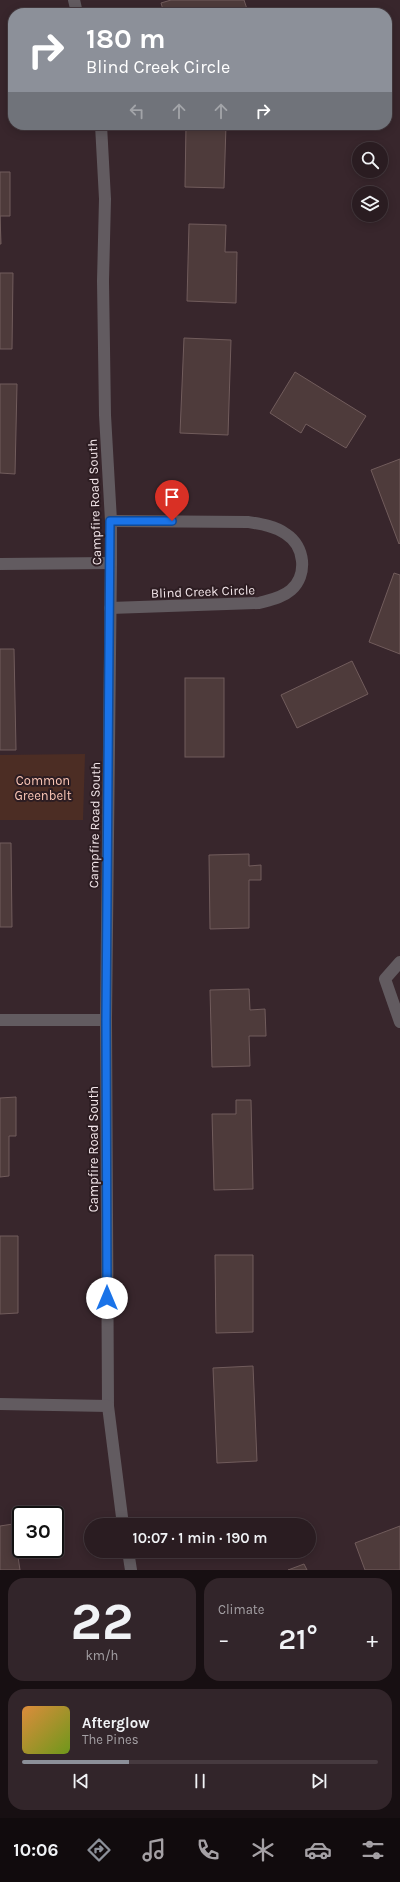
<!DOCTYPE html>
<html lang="en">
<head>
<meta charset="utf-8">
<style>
	body { margin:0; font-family:Karla,sans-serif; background:#32252a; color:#f1f3f6; height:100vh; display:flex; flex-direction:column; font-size:15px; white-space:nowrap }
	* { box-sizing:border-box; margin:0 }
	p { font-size:13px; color:#a5a1a5 }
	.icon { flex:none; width:22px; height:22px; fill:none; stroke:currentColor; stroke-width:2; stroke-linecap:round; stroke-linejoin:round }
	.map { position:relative; height:1570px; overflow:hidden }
	.side { display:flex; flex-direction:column; gap:8px; padding:8px; background:#170f12; flex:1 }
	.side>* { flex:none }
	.hud { position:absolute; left:8px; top:8px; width:384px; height:122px; border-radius:16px; box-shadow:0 2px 10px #0003,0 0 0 1px #463a3f; background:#8c9099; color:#fff; overflow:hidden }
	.fabs { position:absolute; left:352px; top:142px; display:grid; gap:8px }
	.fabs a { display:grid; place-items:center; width:36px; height:36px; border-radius:50%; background:#2a1c21; box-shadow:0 2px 10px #0003,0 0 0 1px #463a3f; font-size:20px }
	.speed { position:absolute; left:12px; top:1506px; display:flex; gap:8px; font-size:20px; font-weight:700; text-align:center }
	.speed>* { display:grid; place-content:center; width:52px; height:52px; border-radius:50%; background:#2a1c21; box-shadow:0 2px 10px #0003,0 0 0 1px #463a3f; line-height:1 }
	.speed .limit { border:2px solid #111; border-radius:6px; background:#fff; color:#111 }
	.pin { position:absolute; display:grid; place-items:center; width:34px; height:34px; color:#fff; margin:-41px -17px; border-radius:50% 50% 50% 0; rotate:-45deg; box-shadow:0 0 4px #0007 }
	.pin .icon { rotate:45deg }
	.me { position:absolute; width:44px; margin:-22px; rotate:0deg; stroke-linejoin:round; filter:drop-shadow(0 0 3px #0008) }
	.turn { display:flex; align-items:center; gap:14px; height:84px; padding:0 12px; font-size:18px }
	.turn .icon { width:52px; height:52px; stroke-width:2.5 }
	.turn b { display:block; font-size:28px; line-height:34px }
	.lanes { display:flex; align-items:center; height:38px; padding:0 12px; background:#0003; justify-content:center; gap:20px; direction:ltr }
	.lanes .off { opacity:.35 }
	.big { font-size:30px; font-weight:600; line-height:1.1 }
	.side .card { flex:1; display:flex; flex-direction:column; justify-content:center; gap:6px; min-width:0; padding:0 14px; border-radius:16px; background:#32252a }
	.side .dial { align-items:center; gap:0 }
	.dial b { font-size:52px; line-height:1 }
	.song { display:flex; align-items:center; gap:12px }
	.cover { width:48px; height:48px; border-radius:6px; background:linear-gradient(135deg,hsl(30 70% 55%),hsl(80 70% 35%)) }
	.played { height:4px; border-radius:2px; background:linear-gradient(90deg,#8c9099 30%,#463a3f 30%) }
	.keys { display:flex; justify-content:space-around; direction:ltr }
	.heat { display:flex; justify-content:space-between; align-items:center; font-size:22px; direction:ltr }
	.side .tiles { flex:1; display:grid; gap:8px; grid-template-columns:1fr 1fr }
	.card:last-child { grid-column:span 2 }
	.trip { position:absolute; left:84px; top:1518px; width:232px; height:40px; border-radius:20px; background:#2a1c21; box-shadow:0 2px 10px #0003,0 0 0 1px #463a3f; font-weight:600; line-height:40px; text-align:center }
	.tab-bar { display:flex; height:64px; justify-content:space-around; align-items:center; background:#110b0d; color:#a5a1a5 }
	.tab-bar .icon { width:28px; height:28px }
	.tab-bar .active { color:#8c9099 }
	.tab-bar b { font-size:18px; color:#f1f3f6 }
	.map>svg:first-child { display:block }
</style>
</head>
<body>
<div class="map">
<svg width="400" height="1570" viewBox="0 0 400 1570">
	<rect width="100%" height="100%" fill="#38262c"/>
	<polygon fill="#4c2d24" points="85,754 83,820 0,820 0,755"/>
	<g fill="#4e3b3b" stroke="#715c5c">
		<polygon points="171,0 244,0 247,9 234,13 164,13 161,3"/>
		<polygon points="186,125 226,125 224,188 185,187"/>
		<polygon points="0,172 10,172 10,216 0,216 1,244 0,244"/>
		<polygon points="189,224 226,225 225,252 237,252 236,303 187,301"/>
		<polygon points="0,273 13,273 12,349 0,349"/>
		<polygon points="184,338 231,340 228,435 180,433"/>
		<polygon points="295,372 366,416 346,448 306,424 301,433 270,413"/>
		<polygon points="0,384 17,384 15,474 0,473"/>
		<polygon points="400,459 400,543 399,544 371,470"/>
		<polygon points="394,573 400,575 400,654 369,642"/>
		<polygon points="0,649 14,649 16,750 0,750"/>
		<polygon points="352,661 368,694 297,728 281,695"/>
		<rect x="185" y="678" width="39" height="79"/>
		<polygon points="0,843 11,843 12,927 0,927"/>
		<polygon points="249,854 249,866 261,865 261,880 249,880 249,928 210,929 209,855"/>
		<polygon points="249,989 250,1010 265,1009 266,1036 249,1036 250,1066 212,1067 210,990"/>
		<polygon points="16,1097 16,1136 9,1136 9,1176 0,1177 0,1098"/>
		<polygon points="236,1100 251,1100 253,1189 214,1190 212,1114 236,1114"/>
		<polygon points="0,1236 18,1236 18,1313 0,1314"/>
		<polygon points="215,1255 253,1255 253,1332 216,1333"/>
		<polygon points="253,1366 257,1461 217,1463 213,1368"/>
		<polygon points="13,1524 20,1570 0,1570 0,1526"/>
		<polygon points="400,1526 400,1570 365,1570 355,1543"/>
		<polygon points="304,1564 307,1570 288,1570"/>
	</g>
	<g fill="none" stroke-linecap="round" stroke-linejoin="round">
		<g stroke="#625b60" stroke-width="12">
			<polyline points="74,0 77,13"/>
			<polyline points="101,125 105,199 103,281 105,415 111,521 111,563 106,1020 108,1406 123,1525"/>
			<polyline points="0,564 111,563"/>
			<path d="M110,608L259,603C270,600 282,598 291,590C308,575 305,546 286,534C275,526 261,524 248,522L111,521"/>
			<polyline points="400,962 385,979 400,1022"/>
			<polyline points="0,1020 106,1020"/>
			<polyline points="0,1404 108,1406"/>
			<polyline points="128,1551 131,1570"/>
		</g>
	</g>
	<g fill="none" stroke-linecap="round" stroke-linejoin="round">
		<g stroke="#114b97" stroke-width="10">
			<polyline id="route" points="107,1298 106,1020 110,521 172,521"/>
		</g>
		<use href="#route" stroke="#1a73e8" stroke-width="7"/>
	</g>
	<g text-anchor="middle" stroke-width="4" stroke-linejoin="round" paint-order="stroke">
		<g font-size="13" fill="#f3e6ea" stroke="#2d1d22">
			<text transform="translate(94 502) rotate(-92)" y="5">Campfire Road South</text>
			<text transform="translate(203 591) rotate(-2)" y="5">Blind Creek Circle</text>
			<text transform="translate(94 825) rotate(-89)" y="5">Campfire Road South</text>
			<text transform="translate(93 1149) rotate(-90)" y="5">Campfire Road South</text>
		</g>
		<g font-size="13" fill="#fbc6b6" stroke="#2d1d22">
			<text x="43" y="785">Common<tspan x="43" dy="15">Greenbelt</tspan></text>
		</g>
	</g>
</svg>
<div class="fabs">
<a><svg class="icon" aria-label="search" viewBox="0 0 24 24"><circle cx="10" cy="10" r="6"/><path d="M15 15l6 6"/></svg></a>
<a><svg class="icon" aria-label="layers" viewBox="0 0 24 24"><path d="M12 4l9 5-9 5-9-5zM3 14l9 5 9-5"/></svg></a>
</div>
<div class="speed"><div class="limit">30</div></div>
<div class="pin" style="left:172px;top:521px;background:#d93025"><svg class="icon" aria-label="arrive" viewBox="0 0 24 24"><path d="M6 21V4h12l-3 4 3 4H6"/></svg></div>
<svg class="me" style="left:107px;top:1298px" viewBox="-20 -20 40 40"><circle r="19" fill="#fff"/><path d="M0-13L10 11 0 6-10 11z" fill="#1a73e8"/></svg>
<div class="trip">10:07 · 1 min · 190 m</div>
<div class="hud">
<div class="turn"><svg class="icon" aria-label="right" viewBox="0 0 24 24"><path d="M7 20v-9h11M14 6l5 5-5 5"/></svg><div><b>180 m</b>Blind Creek Circle</div></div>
<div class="lanes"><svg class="icon off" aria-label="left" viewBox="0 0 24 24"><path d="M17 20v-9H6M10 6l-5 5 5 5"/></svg><svg class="icon off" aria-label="ahead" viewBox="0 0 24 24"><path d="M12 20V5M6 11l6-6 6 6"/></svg><svg class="icon off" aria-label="ahead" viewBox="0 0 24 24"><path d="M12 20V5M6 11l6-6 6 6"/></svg><svg class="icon" aria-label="right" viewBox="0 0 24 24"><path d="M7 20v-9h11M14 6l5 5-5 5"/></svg></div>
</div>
</div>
<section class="side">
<div class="tiles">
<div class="card dial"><b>22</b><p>km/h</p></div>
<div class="card"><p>Climate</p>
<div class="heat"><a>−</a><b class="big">21°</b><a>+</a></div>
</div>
<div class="card">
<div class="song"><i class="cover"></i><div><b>Afterglow</b><p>The Pines</p></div></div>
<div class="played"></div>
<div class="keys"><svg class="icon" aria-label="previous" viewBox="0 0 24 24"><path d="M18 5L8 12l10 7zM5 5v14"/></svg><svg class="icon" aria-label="pause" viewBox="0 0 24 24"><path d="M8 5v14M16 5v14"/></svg><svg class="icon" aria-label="next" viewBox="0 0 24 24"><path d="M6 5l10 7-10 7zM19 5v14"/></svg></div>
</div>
</div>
</section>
<nav class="tab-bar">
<b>10:06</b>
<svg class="icon active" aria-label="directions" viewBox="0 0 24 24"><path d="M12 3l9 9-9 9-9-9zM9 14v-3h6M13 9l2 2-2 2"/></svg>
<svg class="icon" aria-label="music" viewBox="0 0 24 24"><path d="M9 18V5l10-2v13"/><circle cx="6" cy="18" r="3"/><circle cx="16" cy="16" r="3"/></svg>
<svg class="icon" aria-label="phone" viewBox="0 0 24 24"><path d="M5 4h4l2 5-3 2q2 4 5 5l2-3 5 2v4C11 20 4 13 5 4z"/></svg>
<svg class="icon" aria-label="climate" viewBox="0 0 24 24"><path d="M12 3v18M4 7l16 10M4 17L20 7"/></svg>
<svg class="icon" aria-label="car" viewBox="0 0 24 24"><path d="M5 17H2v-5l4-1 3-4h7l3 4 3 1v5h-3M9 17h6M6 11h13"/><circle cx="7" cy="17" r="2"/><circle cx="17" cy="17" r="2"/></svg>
<svg class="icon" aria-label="filters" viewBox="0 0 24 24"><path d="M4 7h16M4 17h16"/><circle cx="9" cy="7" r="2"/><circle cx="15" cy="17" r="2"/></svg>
</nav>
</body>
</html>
